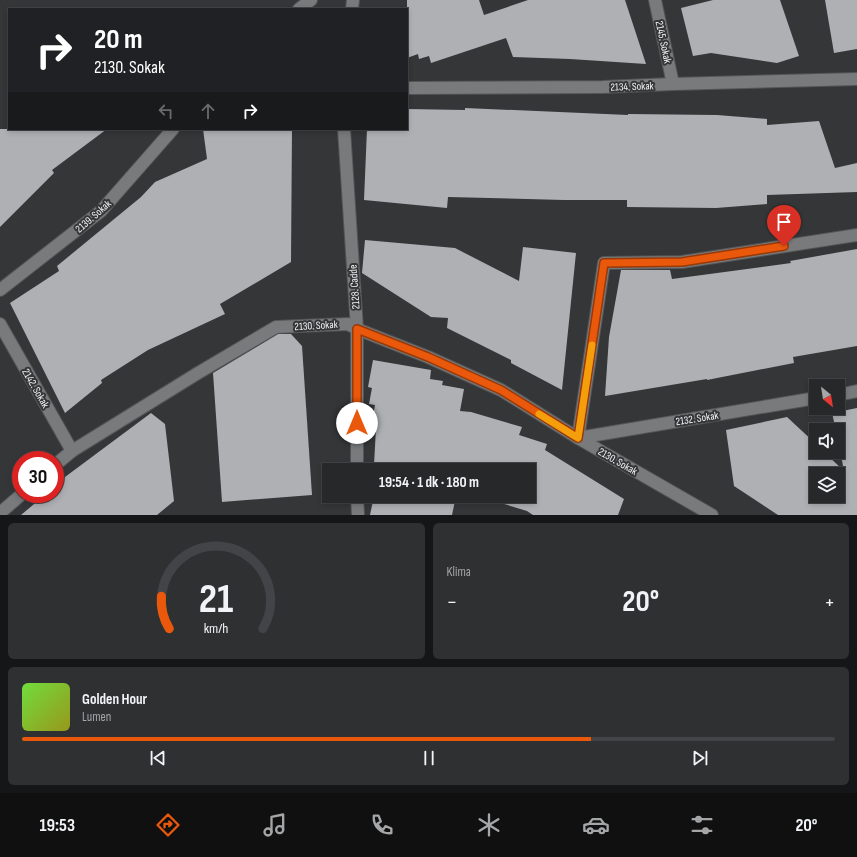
<!DOCTYPE html>
<html lang="tr">
<head>
<meta charset="utf-8">
<style>
	body { margin:0; font-family:"Sofia Sans Condensed",sans-serif; background:#2f3032; color:#f1f3f6; height:100vh; display:flex; flex-direction:column; font-size:15px; white-space:nowrap }
	* { box-sizing:border-box; margin:0 }
	p { font-size:13px; color:#a4a6a8 }
	.icon { flex:none; width:22px; height:22px; fill:none; stroke:currentColor; stroke-width:2; stroke-linecap:round; stroke-linejoin:round }
	.map { position:relative; height:515px; overflow:hidden }
	.side { display:flex; flex-direction:column; gap:8px; padding:8px; background:#151617; flex:1 }
	.side>* { flex:none }
	.top-card { position:absolute; left:8px; top:8px; width:400px; height:122px; border-radius:0px; box-shadow:0 2px 6px #0003,0 0 0 1px #434447; background:#202124; color:#fff; overflow:hidden }
	.needle { width:26px; rotate:150deg }
	.fabs { position:absolute; left:809px; top:379px; display:grid; gap:8px }
	.fabs a { display:grid; place-items:center; width:36px; height:36px; border-radius:0px; background:#27282a; box-shadow:0 2px 6px #0003,0 0 0 1px #434447; font-size:20px }
	.speed { position:absolute; left:12px; top:451px; display:flex; gap:8px; font-size:20px; font-weight:700; text-align:center }
	.speed>* { display:grid; place-content:center; width:52px; height:52px; border-radius:50%; background:#27282a; box-shadow:0 2px 6px #0003,0 0 0 1px #434447; line-height:1 }
	.speed .limit { border:6px solid #d22; background:#fff; color:#111 }
	.pin { position:absolute; display:grid; place-items:center; width:34px; height:34px; color:#fff; margin:-41px -17px; border-radius:50% 50% 50% 0; rotate:-45deg; box-shadow:0 0 4px #0007 }
	.pin .icon { rotate:45deg }
	.me { position:absolute; width:44px; margin:-22px; rotate:0deg; stroke-linejoin:round; filter:drop-shadow(0 0 3px #0008) }
	.turn { display:flex; align-items:center; gap:14px; height:84px; padding:0 20px; font-size:18px }
	.turn .icon { width:52px; height:52px; stroke-width:2.5 }
	.turn b { display:block; font-size:28px; line-height:34px }
	.lanes { display:flex; align-items:center; height:38px; padding:0 20px; background:#0003; justify-content:center; gap:20px; direction:ltr }
	.lanes .off { opacity:.35 }
	.big { font-size:30px; font-weight:700; line-height:1.1 }
	.side .card { flex:1; display:flex; flex-direction:column; justify-content:center; gap:6px; min-width:0; padding:0 14px; border-radius:6px; background:#2f3032 }
	.side .dial { align-items:center; gap:0 }
	.dial svg { height:104px; overflow:visible; fill:none; stroke:#434447; stroke-width:7; stroke-linecap:round; text-anchor:middle }
	.dial text { fill:#f1f3f6; stroke:none }
	.song { display:flex; align-items:center; gap:12px }
	.cover { width:48px; height:48px; border-radius:6px; background:linear-gradient(135deg,hsl(100 70% 55%),hsl(60 70% 35%)) }
	.played { height:4px; border-radius:2px; background:linear-gradient(90deg,#ea580c 70%,#434447 70%) }
	.keys { display:flex; justify-content:space-around; direction:ltr }
	.heat { display:flex; justify-content:space-between; align-items:center; font-size:22px; direction:ltr }
	.side .tiles { flex:1; display:grid; gap:8px; grid-template-columns:1fr 1fr }
	.card:last-child { grid-column:span 2 }
	.trip { position:absolute; left:322px; top:463px; width:214px; height:40px; border-radius:0px; background:#27282a; box-shadow:0 2px 6px #0003,0 0 0 1px #434447; font-weight:700; line-height:40px; text-align:center }
	.menu { display:flex; height:64px; justify-content:space-around; align-items:center; background:#101011; color:#a4a6a8 }
	.menu .icon { width:28px; height:28px }
	.menu .selected { color:#ea580c }
	.menu b { font-size:18px; color:#f1f3f6 }
	.map>svg:first-child { display:block }
</style>
</head>
<body>
<div class="map">
<svg width="857" height="515" viewBox="0 0 857 515">
	<rect width="100%" height="100%" fill="#343638"/>
	<g fill="#aeb0b3" fill-rule="evenodd">
		<polygon points="407,0 479,0 484,15 528,0 625,0 646,64 570,59 513,57 506,38 431,63 429,56 419,59 418,54 407,58"/>
		<polygon points="713,0 780,0 799,56 777,63 711,53 693,56 681,8"/>
		<polygon points="825,0 857,0 857,49 834,53"/>
		<polygon points="465,108 628,115 628,114 717,115 767,119 767,125 819,121 835,168 857,163 857,192 767,195 767,204 716,208 627,207 627,200 564,200 448,197 447,208 364,200 367,129 407,129 407,109 465,110"/>
		<polygon points="0,129 107,129 52,170 54,173 0,227"/>
		<polygon points="203,129 292,129 291,262 220,304 225,314 148,350 101,380 102,383 65,413 10,303 59,271 57,266 141,197 155,182 207,159"/>
		<polygon points="365,240 455,248 519,281 523,247 576,253 562,390 511,363 511,360 447,328 448,318 431,317 362,273"/>
		<polygon points="857,249 857,346 793,357 794,363 707,380 707,379 605,396 609,337 621,270 670,270 672,279 791,263 790,261"/>
		<polygon points="278,334 291,334 302,346 312,495 222,502 213,373"/>
		<polygon points="373,360 431,370 430,379 443,381 442,385 464,389 460,411 471,412 522,427 519,435 547,444 545,450 624,499 618,515 533,515 527,511 478,496 529,496 529,470 379,470 380,466 374,465 376,428 371,427 375,405 369,404 372,388 368,387"/>
		<path d="M857,408V515H778L734,486L726,430L787,417L816,444V452H824L844,471L838,440V430H836L832,413ZM816,474H838V496H816Z"/>
		<polygon points="151,413 165,424 174,501 157,515 21,515 46,494 55,494 55,486 65,477"/>
		<polygon points="374,496 456,496 452,515 370,515"/>
	</g>
	<g fill="none" stroke-linecap="round" stroke-linejoin="round">
		<g stroke="#545556" stroke-width="14">
			<g id="street">
				<polyline points="655,0 673,84"/>
				<polyline points="299,9 311,0"/>
				<polyline points="352,9 353,0"/>
				<polyline points="407,88 603,87 673,84 857,79"/>
				<polyline points="344,129 357,329 357,470"/>
				<polyline points="0,290 101,211 173,129"/>
				<polyline points="0,324 72,451"/>
				<polyline points="838,395 857,391"/>
				<polyline points="816,398 578,438 604,263 682,262 857,235"/>
				<polyline points="55,465 72,451 198,373 276,327 348,324 357,329 428,357 501,390 578,438 712,515"/>
				<polyline points="357,496 358,515"/>
				<polyline points="0,513 22,494"/>
			</g>
		</g>
		<use href="#street" stroke="#787a7c" stroke-width="12"/>
	</g>
	<g fill="none" stroke-linecap="round" stroke-linejoin="round">
		<g stroke="#983908" stroke-width="10">
			<polyline id="route" points="357,423 357,329 428,357 501,390 578,438 604,263 682,262 784,246"/>
		</g>
		<use href="#route" stroke="#ea580c" stroke-width="7"/>
		<polyline stroke="#f59e0b" stroke-width="7" points="539,414 578,438 592,345"/>
	</g>
	<g text-anchor="middle" stroke-width="4" stroke-linejoin="round" paint-order="stroke">
		<g font-size="11" fill="#f2f3f4" stroke="#343638">
			<text transform="translate(664 42) rotate(78)" y="4">2145. Sokak</text>
			<text transform="translate(632 86) rotate(-2)" y="4">2134. Sokak</text>
			<text transform="translate(93 216) rotate(-41)" y="4">2139. Sokak</text>
			<text transform="translate(354 287) rotate(-94)" y="4">2128. Cadde</text>
			<text transform="translate(316 325) rotate(-3)" y="4">2130. Sokak</text>
			<text transform="translate(36 388) rotate(60)" y="4">2142. Sokak</text>
			<text transform="translate(697 418) rotate(-9)" y="4">2132. Sokak</text>
			<text transform="translate(618 461) rotate(30)" y="4">2130. Sokak</text>
		</g>
	</g>
</svg>
<div class="fabs">
<a><svg class="needle" viewBox="-14 -14 28 28"><path d="M0-13l5 13h-10z" fill="#e53935"/><path d="M0 13l5-13h-10z" fill="#a4a6a8"/></svg></a>
<a><svg class="icon" aria-label="sound" viewBox="0 0 24 24"><path d="M4 9h4l5-4v14l-5-4H4zM17 9q2 3 0 6"/></svg></a>
<a><svg class="icon" aria-label="layers" viewBox="0 0 24 24"><path d="M12 4l9 5-9 5-9-5zM3 14l9 5 9-5"/></svg></a>
</div>
<div class="speed"><div class="limit">30</div></div>
<div class="pin" style="left:784px;top:246px;background:#d93025"><svg class="icon" aria-label="arrive" viewBox="0 0 24 24"><path d="M6 21V4h12l-3 4 3 4H6"/></svg></div>
<svg class="me" style="left:357px;top:423px" viewBox="-20 -20 40 40"><circle r="19" fill="#fff"/><path d="M0-13L10 11 0 6-10 11z" fill="#ea580c"/></svg>
<div class="trip">19:54 · 1 dk · 180 m</div>
<div class="top-card">
<div class="turn"><svg class="icon" aria-label="right" viewBox="0 0 24 24"><path d="M7 20v-9h11M14 6l5 5-5 5"/></svg><div><b>20 m</b>2130. Sokak</div></div>
<div class="lanes"><svg class="icon off" aria-label="left" viewBox="0 0 24 24"><path d="M17 20v-9H6M10 6l-5 5 5 5"/></svg><svg class="icon off" aria-label="ahead" viewBox="0 0 24 24"><path d="M12 20V5M6 11l6-6 6 6"/></svg><svg class="icon" aria-label="right" viewBox="0 0 24 24"><path d="M7 20v-9h11M14 6l5 5-5 5"/></svg></div>
</div>
</div>
<section class="side">
<div class="tiles">
<div class="card dial"><svg viewBox="0 0 100 80">
<path d="M14 69A42 42 0 1 1 86 69"/>
<path d="M14 69A42 42 0 0 1 8 44" stroke="#ea580c"/>
<text x="50" y="56" font-size="32" font-weight="700">21</text>
<text x="50" y="72" font-size="11">km/h</text>
</svg></div>
<div class="card"><p>Klima</p>
<div class="heat"><a>−</a><b class="big">20°</b><a>+</a></div>
</div>
<div class="card">
<div class="song"><i class="cover"></i><div><b>Golden Hour</b><p>Lumen</p></div></div>
<div class="played"></div>
<div class="keys"><svg class="icon" aria-label="previous" viewBox="0 0 24 24"><path d="M18 5L8 12l10 7zM5 5v14"/></svg><svg class="icon" aria-label="pause" viewBox="0 0 24 24"><path d="M8 5v14M16 5v14"/></svg><svg class="icon" aria-label="next" viewBox="0 0 24 24"><path d="M6 5l10 7-10 7zM19 5v14"/></svg></div>
</div>
</div>
</section>
<nav class="menu">
<b>19:53</b>
<svg class="icon selected" aria-label="directions" viewBox="0 0 24 24"><path d="M12 3l9 9-9 9-9-9zM9 14v-3h6M13 9l2 2-2 2"/></svg>
<svg class="icon" aria-label="music" viewBox="0 0 24 24"><path d="M9 18V5l10-2v13"/><circle cx="6" cy="18" r="3"/><circle cx="16" cy="16" r="3"/></svg>
<svg class="icon" aria-label="phone" viewBox="0 0 24 24"><path d="M5 4h4l2 5-3 2q2 4 5 5l2-3 5 2v4C11 20 4 13 5 4z"/></svg>
<svg class="icon" aria-label="climate" viewBox="0 0 24 24"><path d="M12 3v18M4 7l16 10M4 17L20 7"/></svg>
<svg class="icon" aria-label="car" viewBox="0 0 24 24"><path d="M5 17H2v-5l4-1 3-4h7l3 4 3 1v5h-3M9 17h6M6 11h13"/><circle cx="7" cy="17" r="2"/><circle cx="17" cy="17" r="2"/></svg>
<svg class="icon" aria-label="filters" viewBox="0 0 24 24"><path d="M4 7h16M4 17h16"/><circle cx="9" cy="7" r="2"/><circle cx="15" cy="17" r="2"/></svg>
<b>20°</b>
</nav>
</body>
</html>
